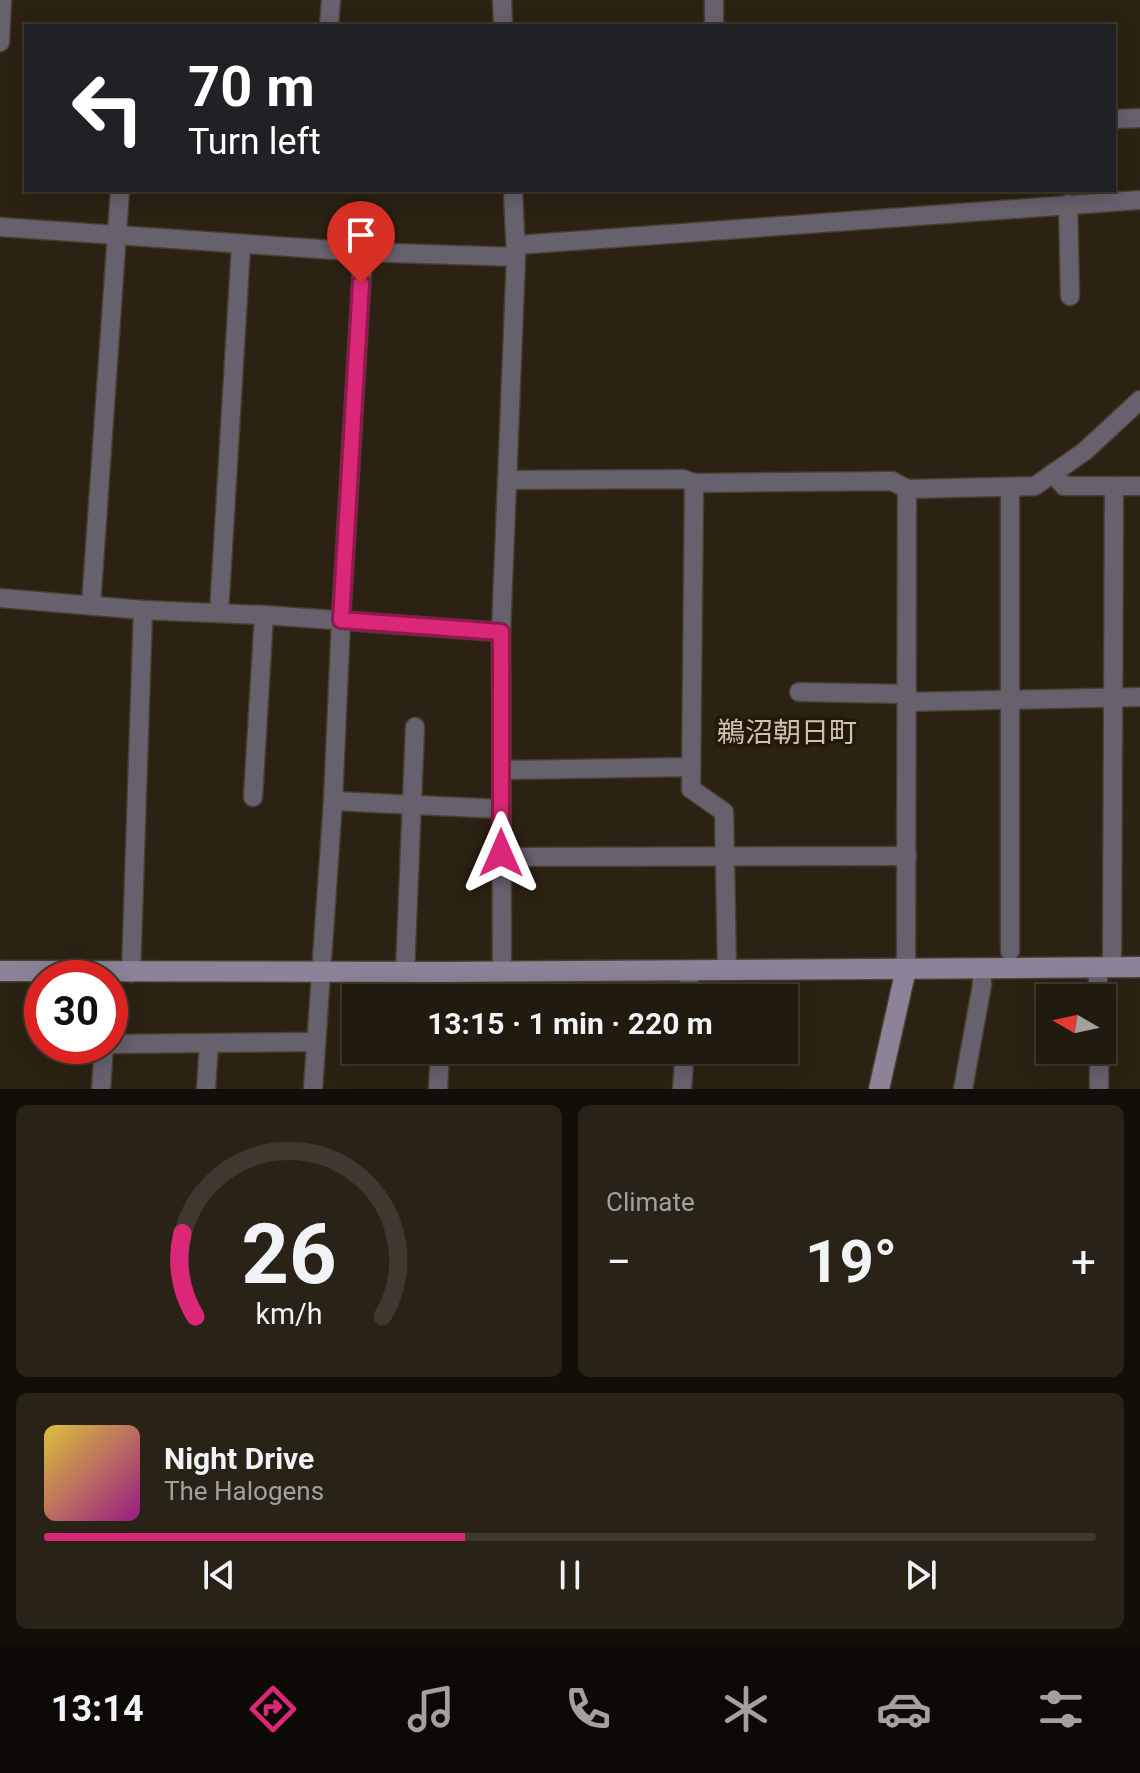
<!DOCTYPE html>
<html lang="en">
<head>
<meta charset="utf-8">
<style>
	body { margin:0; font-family:Roboto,"Noto Sans JP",sans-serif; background:#292317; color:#f1f3f6; height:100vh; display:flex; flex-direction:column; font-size:30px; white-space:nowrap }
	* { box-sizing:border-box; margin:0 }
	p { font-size:26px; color:#a2a19e }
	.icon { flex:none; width:44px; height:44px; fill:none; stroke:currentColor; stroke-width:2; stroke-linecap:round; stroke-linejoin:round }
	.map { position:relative; height:1089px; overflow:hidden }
	.side { display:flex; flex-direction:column; gap:16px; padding:16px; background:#120e08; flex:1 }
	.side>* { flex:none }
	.hud { position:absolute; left:24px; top:24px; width:1092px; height:168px; border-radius:0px; box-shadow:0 4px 20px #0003,0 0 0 2px #3e382e; background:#202124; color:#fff; overflow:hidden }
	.needle { width:52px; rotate:279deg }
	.fabs { position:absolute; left:1036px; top:984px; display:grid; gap:16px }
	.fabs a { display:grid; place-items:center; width:80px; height:80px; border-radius:0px; background:#211a0e; box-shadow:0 4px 20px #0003,0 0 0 2px #3e382e; font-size:40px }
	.speed { position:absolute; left:24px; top:960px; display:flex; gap:16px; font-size:40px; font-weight:700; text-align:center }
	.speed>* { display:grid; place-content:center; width:104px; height:104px; border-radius:50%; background:#211a0e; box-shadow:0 4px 20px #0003,0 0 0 2px #3e382e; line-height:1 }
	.speed .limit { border:12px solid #d22; background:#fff; color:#111 }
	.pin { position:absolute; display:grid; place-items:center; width:68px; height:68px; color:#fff; margin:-82px -34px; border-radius:50% 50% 50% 0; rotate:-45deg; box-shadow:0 0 8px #0007 }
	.pin .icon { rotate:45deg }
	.me { position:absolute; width:88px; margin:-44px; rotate:0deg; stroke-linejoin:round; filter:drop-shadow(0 0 6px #0008) }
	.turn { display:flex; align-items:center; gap:28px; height:168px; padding:0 32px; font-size:36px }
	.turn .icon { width:104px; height:104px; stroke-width:2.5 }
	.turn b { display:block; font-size:56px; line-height:68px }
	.big { font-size:60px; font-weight:700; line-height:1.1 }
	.side .widget { flex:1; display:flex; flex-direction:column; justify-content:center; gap:12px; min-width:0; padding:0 28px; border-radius:12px; background:#292317 }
	.side .dial { align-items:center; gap:0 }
	.dial svg { height:208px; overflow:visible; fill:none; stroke:#3e382e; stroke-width:7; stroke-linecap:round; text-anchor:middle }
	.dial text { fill:#f1f3f6; stroke:none }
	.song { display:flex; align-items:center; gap:24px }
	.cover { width:96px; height:96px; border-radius:12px; background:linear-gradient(135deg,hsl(50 70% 55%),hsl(310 70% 35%)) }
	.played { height:8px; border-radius:4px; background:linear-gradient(90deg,#db2777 40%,#3e382e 40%) }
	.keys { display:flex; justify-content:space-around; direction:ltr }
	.heat { display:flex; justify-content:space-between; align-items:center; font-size:44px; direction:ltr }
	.side .tiles { flex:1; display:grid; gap:16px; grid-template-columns:1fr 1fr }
	.widget:last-child { grid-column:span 2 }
	.trip { position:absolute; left:342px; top:984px; width:456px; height:80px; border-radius:0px; background:#211a0e; box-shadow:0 4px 20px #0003,0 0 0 2px #3e382e; font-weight:700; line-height:80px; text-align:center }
	.dock { display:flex; height:128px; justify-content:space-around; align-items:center; background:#0d0a06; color:#a2a19e }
	.dock .icon { width:56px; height:56px }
	.dock .active { color:#db2777 }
	.dock b { font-size:36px; color:#f1f3f6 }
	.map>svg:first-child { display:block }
</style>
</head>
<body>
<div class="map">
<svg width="1140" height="1089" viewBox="0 0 1140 1089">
	<rect width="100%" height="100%" fill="#2c2213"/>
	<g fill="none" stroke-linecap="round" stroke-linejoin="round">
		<g stroke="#493f31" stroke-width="21">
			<g id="street">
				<polyline points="502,0 503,26"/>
				<polyline points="714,0 714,26"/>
				<polyline points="329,26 331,0"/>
				<polyline points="0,42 2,0"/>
				<polyline points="1114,119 1140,118"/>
				<polyline points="1068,204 1070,296"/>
				<polyline points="0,227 363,252 516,257"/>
				<polyline points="517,245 1140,200"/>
				<polyline points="1053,473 1064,486 1140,486"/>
				<polyline points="507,480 683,479 694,483"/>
				<polyline points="1010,487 1010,951"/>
				<polyline points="0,598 143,610 264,615 501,632"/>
				<polyline points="91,605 120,190"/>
				<polyline points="219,613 241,245"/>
				<polyline points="799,692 907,694"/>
				<polyline points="907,702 1140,697"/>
				<polyline points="501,770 691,767"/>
				<polyline points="253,797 264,615"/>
				<polyline points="333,801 501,809"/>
				<polyline points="501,857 907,856"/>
				<polyline points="1098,967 1098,998"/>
				<polyline points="1112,967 1114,486"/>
				<polyline points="906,969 907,489 1035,486 1085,451 1140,400"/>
				<polyline points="727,970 724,812 691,789 694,483 892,481 907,489"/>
				<polyline points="405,972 415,727"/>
				<polyline points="502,972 501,632 516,257 513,190"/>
				<polyline points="131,973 143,610"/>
				<polyline points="443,998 444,972"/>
				<polyline points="688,998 689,970"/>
				<polyline points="110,1044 316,1042"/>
				<polyline points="1099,1050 1099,1089"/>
				<polyline points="101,1089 104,1046"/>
				<polyline points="206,1089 209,1043"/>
				<polyline points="313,1089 333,801 341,620 363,252"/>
				<polyline points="438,1089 440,1050"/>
				<polyline points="682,1089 685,1050"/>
				<polyline points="963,1089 982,985 982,969"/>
			</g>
		</g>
		<g stroke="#493f31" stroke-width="23">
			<g id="secondary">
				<polyline points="0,971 444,972 1140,967"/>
				<polyline points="879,1089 906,969"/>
			</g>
		</g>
		<use href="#street" stroke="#67616e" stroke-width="18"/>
		<use href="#secondary" stroke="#8d8398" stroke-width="20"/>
	</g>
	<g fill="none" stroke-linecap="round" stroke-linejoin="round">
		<g stroke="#8e194d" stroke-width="20">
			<polyline id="route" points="361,283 341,620 501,632 501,853"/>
		</g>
		<use href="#route" stroke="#db2777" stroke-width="14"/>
	</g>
	<g text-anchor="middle" stroke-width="7" stroke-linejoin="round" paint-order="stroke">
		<g font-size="28" fill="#cec2af" stroke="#22190a">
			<text x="787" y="742">鵜沼朝日町</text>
		</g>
	</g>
</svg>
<div class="fabs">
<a><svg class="needle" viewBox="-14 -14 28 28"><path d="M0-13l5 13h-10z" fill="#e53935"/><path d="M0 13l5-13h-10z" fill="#a2a19e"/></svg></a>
</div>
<div class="speed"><div class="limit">30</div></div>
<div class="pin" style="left:361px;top:283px;background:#d93025"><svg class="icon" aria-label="arrive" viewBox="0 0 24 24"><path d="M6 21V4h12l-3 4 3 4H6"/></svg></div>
<svg class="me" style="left:501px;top:853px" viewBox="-20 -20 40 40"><path d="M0-17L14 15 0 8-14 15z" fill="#db2777" stroke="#fff" stroke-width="4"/></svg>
<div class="trip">13:15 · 1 min · 220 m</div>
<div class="hud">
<div class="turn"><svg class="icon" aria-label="left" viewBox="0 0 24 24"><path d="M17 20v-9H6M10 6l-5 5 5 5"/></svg><div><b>70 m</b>Turn left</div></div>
</div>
</div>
<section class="side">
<div class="tiles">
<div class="widget dial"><svg viewBox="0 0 100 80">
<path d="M14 69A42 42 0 1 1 86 69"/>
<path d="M14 69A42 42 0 0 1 9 37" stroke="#db2777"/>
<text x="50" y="56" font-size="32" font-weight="700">26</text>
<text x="50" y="72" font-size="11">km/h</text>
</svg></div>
<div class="widget"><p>Climate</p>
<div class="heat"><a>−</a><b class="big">19°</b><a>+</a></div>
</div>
<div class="widget">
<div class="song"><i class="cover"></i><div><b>Night Drive</b><p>The Halogens</p></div></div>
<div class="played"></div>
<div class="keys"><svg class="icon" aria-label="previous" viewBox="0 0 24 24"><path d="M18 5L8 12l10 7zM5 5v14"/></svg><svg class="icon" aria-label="pause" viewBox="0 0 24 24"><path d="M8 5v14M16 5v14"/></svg><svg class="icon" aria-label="next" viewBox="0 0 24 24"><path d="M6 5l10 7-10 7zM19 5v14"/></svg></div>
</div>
</div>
</section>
<nav class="dock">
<b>13:14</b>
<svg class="icon active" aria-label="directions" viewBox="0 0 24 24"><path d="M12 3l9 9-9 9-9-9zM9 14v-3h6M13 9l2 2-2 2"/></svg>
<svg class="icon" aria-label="music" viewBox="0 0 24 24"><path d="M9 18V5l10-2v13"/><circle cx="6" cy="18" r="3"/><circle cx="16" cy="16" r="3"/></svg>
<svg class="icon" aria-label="phone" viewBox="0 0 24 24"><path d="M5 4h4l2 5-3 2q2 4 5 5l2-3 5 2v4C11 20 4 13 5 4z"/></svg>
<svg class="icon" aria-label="climate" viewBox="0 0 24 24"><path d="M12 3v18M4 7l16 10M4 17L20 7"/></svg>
<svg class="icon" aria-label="car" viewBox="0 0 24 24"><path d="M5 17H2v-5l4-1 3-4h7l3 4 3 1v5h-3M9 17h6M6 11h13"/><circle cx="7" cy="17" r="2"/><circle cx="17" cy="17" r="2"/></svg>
<svg class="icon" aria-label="filters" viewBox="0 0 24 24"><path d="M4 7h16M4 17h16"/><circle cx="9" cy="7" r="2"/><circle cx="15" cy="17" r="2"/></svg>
</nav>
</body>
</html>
